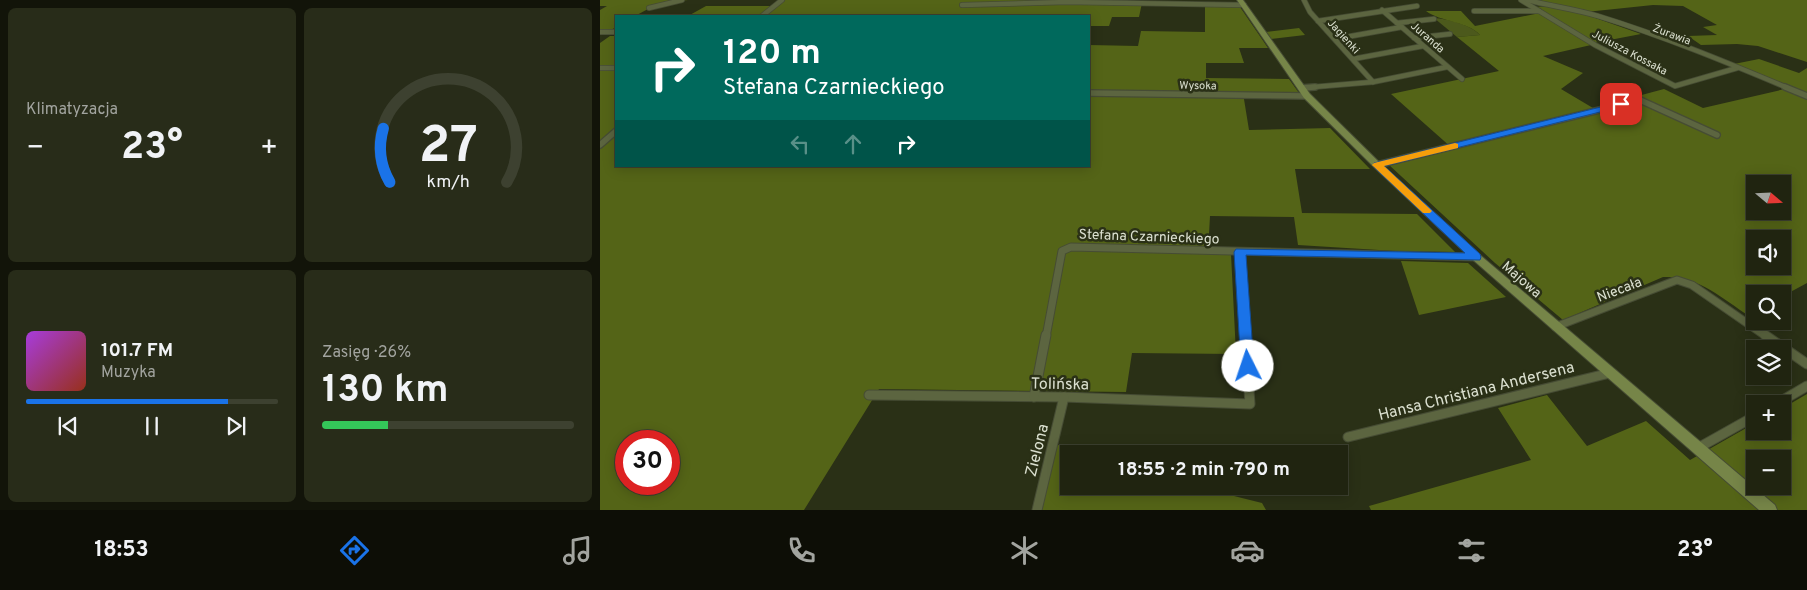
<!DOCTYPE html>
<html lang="pl">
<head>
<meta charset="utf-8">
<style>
	body { margin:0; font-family:Overpass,sans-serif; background:#282c19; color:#f1f3f6; height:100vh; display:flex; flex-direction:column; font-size:19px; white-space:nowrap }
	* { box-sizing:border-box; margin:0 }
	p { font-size:16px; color:#a2a49f }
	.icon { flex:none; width:28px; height:28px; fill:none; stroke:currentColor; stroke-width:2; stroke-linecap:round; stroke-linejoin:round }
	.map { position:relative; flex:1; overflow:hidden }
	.panel { display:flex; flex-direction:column; gap:8px; padding:8px; background:#121409; width:600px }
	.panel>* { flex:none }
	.hud { position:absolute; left:15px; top:15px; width:475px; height:152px; border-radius:0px; box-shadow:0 2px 12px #0003,0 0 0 1px #3d4130; background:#00695c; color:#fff; overflow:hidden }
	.needle { width:32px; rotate:109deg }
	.controls { position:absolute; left:1146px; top:175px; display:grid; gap:10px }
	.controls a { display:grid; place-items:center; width:45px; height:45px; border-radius:0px; background:#202410; box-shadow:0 2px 12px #0003,0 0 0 1px #3d4130; font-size:25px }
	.speed { position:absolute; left:15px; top:430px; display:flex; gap:10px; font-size:25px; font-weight:700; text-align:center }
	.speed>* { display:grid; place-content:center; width:65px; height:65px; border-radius:50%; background:#202410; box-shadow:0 2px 12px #0003,0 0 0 1px #3d4130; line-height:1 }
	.speed .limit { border:8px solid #d22; background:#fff; color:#111 }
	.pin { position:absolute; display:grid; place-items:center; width:42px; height:42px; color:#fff; margin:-21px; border-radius:10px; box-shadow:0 2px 8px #0006 }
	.me { position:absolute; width:55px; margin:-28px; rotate:356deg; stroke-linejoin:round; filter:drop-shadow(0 0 4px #0008) }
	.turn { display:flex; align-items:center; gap:18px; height:105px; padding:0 25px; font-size:22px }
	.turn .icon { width:65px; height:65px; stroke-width:2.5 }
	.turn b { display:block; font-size:35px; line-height:42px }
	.lanes { display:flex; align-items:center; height:48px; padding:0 25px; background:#0003; justify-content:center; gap:25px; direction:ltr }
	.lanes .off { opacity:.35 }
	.big { font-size:38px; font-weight:700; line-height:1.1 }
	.panel .widget { flex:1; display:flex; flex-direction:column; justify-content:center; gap:8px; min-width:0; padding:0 18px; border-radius:8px; background:#282c19 }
	.panel .dial { align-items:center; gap:0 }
	.dial svg { height:130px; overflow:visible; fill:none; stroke:#3d4130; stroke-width:7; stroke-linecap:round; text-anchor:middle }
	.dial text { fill:#f1f3f6; stroke:none }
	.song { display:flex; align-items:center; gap:15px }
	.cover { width:60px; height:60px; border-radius:8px; background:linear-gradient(135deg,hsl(280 70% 55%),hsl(10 70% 35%)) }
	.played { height:5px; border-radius:2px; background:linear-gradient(90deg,#1a73e8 80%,#3d4130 80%) }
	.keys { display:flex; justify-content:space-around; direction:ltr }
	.heat { display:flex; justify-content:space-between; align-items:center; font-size:28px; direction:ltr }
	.charge { height:8px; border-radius:4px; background:linear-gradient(90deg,#34c759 26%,#3d4130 0) }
	.panel .tiles { flex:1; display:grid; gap:8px; grid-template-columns:repeat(2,1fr) }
	.trip { position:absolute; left:460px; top:445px; width:288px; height:50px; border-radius:0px; background:#202410; box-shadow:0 2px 12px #0003,0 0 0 1px #3d4130; font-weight:700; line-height:50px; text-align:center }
	.tabs { display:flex; height:80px; justify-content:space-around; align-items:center; background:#0d0e06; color:#a2a49f }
	.tabs .icon { width:35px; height:35px }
	.tabs .on { color:#1a73e8 }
	.tabs b { font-size:22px; color:#f1f3f6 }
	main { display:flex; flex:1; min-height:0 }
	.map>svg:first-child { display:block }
</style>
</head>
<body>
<main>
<section class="panel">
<div class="tiles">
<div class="widget"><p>Klimatyzacja</p>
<div class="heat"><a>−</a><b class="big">23°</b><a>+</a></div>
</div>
<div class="widget dial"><svg viewBox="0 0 100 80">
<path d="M14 69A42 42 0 1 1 86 69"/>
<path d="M14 69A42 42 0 0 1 10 36" stroke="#1a73e8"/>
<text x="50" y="56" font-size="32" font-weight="700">27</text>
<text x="50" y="72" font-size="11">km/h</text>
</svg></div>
<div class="widget">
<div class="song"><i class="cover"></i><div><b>101.7 FM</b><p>Muzyka</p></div></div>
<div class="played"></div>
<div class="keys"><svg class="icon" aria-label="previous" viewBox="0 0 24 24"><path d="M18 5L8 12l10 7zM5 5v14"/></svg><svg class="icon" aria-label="pause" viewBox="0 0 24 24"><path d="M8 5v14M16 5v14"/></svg><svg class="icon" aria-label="next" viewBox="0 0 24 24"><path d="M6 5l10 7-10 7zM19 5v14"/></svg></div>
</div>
<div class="widget"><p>Zasięg · 26%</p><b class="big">130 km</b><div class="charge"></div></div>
</div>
</section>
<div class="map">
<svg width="1207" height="510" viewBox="0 0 1207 510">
	<rect width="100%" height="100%" fill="#2a3016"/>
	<path fill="#4c591c" d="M834,18C848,19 871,25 880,35L857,37Z"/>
	<g fill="#546417" fill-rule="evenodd">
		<polygon points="0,0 88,0 71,2 48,9 35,16 16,16 16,27 8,32 0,31 0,10 7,6 0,6"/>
		<polygon points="179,0 495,0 494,2 542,3 539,17 512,17 509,26 489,26 489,16 88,16 106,6 171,6"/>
		<polygon points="935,0 1207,0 1207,62 1158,46 1137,44 1101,45 1088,36 1117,35 1103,27 1117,25 1083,6 1053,5 986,12"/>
		<path d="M605,6L640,7L668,48H639L644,63H606V78L689,79L699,93H643L649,130L730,128L770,169H695L702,213L817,214L855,252L795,251L698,245L694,217L610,216L608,253L631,254L636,354L532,353L526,392L279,389L204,510H0V146L16,133V166H489V45L538,46L541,31L605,32ZM26,441H69V484H26Z"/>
		<polygon points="947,6 987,15 1041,34 994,43 935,7"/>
		<path d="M826,11H861L875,26L940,13L991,45L943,56L983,73L961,89L993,108L1064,89L1103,108L1185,89L1207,98V283L1183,296L1182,294H1155V312L1149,316C1122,298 1097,275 1063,277L963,320L895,263L788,164L852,148L791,94L899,71L857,37L880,35C868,21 840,22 826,11ZM1155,184H1182V211H1155ZM1155,239H1182V266H1155Z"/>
		<polygon points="699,28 705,35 671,39 666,32"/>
		<polygon points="10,36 16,36 16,128 0,142 0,43"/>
		<polygon points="1159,59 1199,73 1207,68 1207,95 1134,64"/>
		<polygon points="801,261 868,263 906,297 819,315"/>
		<path d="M1207,394V510H771L769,506L931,460L898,408L947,395L987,446L1046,421L1090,460L1155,423V431H1182L1183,408ZM1155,459H1182V486H1155Z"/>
		<polygon points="456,445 548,447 547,454 469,454 469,486 544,486 544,494 622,493 662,503 666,510 441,510"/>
	</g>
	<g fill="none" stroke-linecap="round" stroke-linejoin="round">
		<g stroke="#464c34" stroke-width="6">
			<g id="street-far3">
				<polyline points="704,0 710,12 773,82"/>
				<polyline points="921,0 995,45 1075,86 1137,68"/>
				<path d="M927,0C951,6 975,9 998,16C1063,36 1126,62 1188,88"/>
				<polyline points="362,5 467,2 644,5"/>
				<polyline points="49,8 82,0"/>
				<polyline points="782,10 862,79"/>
				<polyline points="874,11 939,11"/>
				<polyline points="162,16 182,0"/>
				<polyline points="718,21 817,6"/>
				<polyline points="797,23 834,19"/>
				<polyline points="0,32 16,32"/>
				<polyline points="814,38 850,34"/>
				<polyline points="735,39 802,27"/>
				<polyline points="753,59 823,46"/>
				<polyline points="0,68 16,68"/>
				<polyline points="701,88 773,82 847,67"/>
			</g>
		</g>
		<g stroke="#464c34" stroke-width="8">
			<g id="street-far2">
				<polyline points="1185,87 1207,96"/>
				<polyline points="701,88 715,87"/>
				<polyline points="489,93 707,96"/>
				<polyline points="0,145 16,131"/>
				<polyline points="777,165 1040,100 1117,135"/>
			</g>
		</g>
		<g stroke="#464c34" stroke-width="9">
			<g id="street-far1">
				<polyline points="640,252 646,337"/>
				<polyline points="955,327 1077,280 1092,285 1167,337"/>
				<polyline points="446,337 462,251 471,247 876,257"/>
			</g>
		</g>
		<g stroke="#464c34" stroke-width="11">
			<g id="street">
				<polyline points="1165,335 1207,364"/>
				<polyline points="269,395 464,397 650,404 645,335"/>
				<polyline points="434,397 446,335"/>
				<polyline points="1176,404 1207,386"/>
				<polyline points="748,437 1010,373"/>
				<polyline points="1098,448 1155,416"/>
				<polyline points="437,510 464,397"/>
			</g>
		</g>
		<g stroke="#464c34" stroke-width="2">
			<polygon id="secondary" points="637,0 643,0 710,94 780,163 880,255 1175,505 1177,510 1159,510 872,259 774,167 704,98"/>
		</g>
		<use href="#street-far3" stroke="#5c6540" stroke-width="4.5"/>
		<use href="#street-far2" stroke="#5c6540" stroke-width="5.5"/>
		<use href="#street-far1" stroke="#5c6540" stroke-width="7"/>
		<use href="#street" stroke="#5c6540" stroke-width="9"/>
		<use href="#secondary" fill="#768548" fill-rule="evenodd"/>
	</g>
	<polygon fill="#1a73e8" stroke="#114b97" points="1021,102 1025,104 1024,106 784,166 880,254 881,257 880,260 646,255 654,366 652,369 648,371 643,369 641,366 634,252 636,249 865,253 774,167 774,163"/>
	<polygon fill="#f59e0b" points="855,143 858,144 858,148 784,166 830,209 832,211 830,213 823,213 772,165 774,163"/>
	<g text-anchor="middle" stroke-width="5" stroke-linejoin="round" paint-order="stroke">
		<g font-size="11" fill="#dbe0d0" stroke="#2a3016">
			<text transform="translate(1072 34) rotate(21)" y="4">Żurawia</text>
			<text transform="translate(744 36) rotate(48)" y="4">Jagienki</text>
			<text transform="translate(828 37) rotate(41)" y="4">Juranda</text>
			<text transform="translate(1030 52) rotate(28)" y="4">Juliusza Kossaka</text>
			<text transform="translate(598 85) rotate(1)" y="4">Wysoka</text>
		</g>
		<g font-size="14" fill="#dbe0d0" stroke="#2a3016">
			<text transform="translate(549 236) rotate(2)" y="5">Stefana Czarnieckiego</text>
			<text transform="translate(922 279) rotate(41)" y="5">Majowa</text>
			<text transform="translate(1019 289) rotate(-21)" y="5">Niecała</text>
		</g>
		<g font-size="16" fill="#dbe0d0" stroke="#2a3016">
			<text transform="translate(460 383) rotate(1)" y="6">Tolińska</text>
			<text transform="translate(876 390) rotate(-14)" y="6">Hansa Christiana Andersena</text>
			<text transform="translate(436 450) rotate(-76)" y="6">Zielona</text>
		</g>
	</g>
</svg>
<div class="controls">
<a><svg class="needle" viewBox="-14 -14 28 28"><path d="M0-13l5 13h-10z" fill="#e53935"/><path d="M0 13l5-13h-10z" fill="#a2a49f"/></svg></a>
<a><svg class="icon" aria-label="sound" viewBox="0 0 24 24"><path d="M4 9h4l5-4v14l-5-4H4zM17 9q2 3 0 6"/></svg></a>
<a><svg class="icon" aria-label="search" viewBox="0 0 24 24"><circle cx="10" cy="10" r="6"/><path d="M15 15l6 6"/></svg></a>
<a><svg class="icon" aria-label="layers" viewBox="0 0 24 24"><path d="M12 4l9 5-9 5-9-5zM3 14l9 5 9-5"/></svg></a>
<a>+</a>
<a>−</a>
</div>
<div class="speed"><div class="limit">30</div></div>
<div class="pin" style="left:1021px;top:104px;background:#d93025"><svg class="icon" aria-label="arrive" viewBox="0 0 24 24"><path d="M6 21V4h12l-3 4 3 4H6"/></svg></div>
<svg class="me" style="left:648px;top:366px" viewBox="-20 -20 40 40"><circle r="19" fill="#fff"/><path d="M0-13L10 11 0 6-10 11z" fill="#1a73e8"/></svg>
<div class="trip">18:55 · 2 min · 790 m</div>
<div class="hud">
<div class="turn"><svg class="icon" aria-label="right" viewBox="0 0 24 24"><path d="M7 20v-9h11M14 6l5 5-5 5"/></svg><div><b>120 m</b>Stefana Czarnieckiego</div></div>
<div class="lanes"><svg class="icon off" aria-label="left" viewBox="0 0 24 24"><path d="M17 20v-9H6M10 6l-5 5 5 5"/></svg><svg class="icon off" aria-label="ahead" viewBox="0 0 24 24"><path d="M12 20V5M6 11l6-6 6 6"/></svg><svg class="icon" aria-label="right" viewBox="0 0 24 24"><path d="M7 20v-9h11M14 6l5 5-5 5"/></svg></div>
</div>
</div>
</main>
<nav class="tabs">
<b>18:53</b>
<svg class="icon on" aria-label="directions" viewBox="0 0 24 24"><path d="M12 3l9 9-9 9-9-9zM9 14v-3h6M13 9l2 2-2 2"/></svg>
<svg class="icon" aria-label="music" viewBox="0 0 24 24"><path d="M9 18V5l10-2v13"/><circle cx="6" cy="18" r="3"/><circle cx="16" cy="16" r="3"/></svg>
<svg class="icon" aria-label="phone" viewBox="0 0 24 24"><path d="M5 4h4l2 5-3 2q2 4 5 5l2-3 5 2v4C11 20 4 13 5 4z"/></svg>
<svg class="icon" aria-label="climate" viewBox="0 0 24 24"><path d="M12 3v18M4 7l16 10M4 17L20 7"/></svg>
<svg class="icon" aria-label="car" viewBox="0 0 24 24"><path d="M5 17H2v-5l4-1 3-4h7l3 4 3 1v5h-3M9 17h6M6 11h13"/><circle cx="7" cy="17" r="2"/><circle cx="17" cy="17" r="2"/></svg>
<svg class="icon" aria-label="filters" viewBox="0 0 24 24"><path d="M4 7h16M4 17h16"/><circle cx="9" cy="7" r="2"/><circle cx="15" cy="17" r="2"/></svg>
<b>23°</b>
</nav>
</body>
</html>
